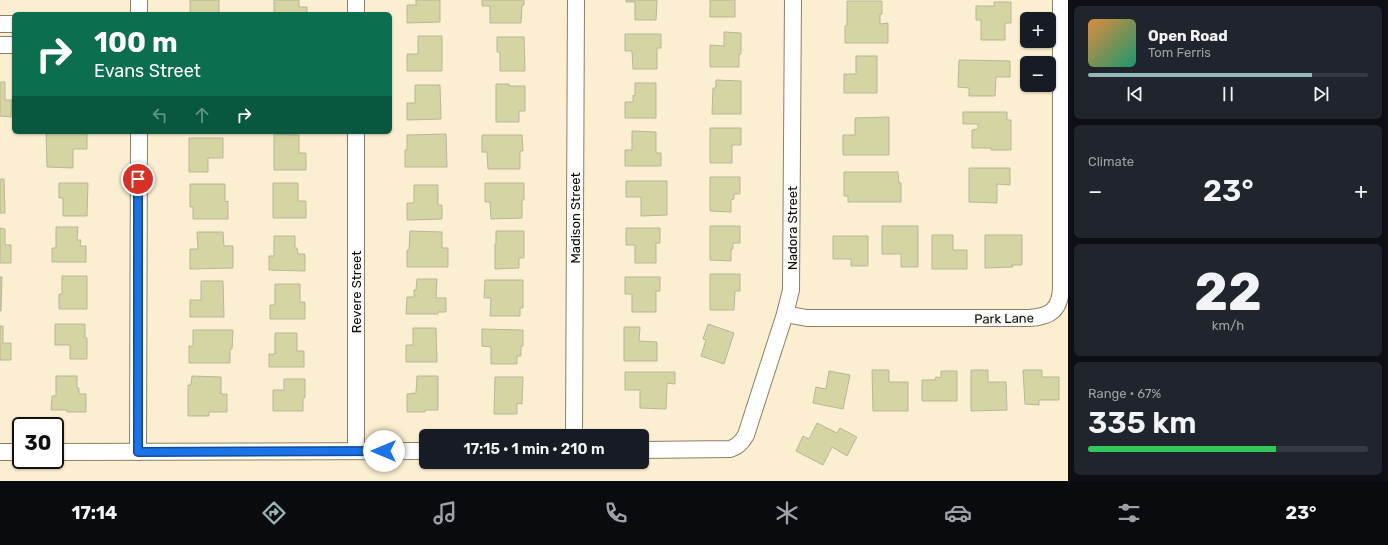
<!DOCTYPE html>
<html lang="en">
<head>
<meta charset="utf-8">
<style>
	body { margin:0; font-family:Rubik,sans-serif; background:#20242c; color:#f1f3f6; height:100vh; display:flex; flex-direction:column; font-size:15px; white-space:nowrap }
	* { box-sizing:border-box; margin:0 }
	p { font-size:13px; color:#9ea1a6 }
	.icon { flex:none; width:22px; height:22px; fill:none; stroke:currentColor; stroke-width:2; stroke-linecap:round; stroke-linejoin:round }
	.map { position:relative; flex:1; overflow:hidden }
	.drawer { display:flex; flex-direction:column; gap:6px; padding:6px; background:#0d0f14; width:320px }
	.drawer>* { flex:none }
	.banner { position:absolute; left:12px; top:12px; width:380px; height:122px; border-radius:6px; box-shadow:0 1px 3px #0004; background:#0b6e4f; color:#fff; overflow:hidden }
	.buttons { position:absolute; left:1020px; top:12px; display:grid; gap:8px }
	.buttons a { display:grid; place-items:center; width:36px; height:36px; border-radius:6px; background:#171b24; box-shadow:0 1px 3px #0004; font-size:20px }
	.speed { position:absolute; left:12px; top:417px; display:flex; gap:8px; font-size:20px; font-weight:700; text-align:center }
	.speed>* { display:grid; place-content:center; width:52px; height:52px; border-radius:50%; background:#171b24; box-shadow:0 1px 3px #0004; line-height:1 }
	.speed .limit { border:2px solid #111; border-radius:6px; background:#fff; color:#111 }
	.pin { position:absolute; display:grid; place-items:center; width:34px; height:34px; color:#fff; margin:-17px; border:2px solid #fff; border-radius:50%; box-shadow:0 1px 4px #0007 }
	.me { position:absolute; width:44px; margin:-22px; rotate:270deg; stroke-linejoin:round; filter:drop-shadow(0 0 3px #0008) }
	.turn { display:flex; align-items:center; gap:14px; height:84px; padding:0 16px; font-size:18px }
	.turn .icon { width:52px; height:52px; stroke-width:2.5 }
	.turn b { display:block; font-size:28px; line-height:34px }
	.lanes { display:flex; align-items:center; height:38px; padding:0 16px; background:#0003; justify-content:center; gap:20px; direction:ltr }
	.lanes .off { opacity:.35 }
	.big { font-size:30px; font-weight:600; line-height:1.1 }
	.drawer .tile { flex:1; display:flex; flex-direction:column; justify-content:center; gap:6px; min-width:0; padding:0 14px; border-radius:6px; background:#20242c }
	.drawer .dial { align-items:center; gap:0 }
	.dial b { font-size:52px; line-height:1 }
	.song { display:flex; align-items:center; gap:12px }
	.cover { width:48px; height:48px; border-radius:6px; background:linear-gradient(135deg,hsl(30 70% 55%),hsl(160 70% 35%)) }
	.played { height:4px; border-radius:2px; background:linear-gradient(90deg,#95b8b9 80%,#363941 80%) }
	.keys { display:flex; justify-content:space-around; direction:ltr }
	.heat { display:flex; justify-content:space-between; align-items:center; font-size:22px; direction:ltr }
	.charge { height:6px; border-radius:3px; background:linear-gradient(90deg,#34c759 67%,#363941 0) }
	.trip { position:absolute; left:419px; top:429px; width:230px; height:40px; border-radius:6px; background:#171b24; box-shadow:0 1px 3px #0004; font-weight:600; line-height:40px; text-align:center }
	.dock { display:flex; height:64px; justify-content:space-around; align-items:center; background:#090b0e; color:#9ea1a6 }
	.dock .icon { width:28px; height:28px }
	.dock .selected { color:#95b8b9 }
	.dock b { font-size:18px; color:#f1f3f6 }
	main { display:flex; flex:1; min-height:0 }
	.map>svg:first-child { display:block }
</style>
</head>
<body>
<main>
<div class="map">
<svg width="1068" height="481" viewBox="0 0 1068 481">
	<rect width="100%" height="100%" fill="#fceed0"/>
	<g fill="#d5d5a3" stroke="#b7b798">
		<polygon points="190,0 219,0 219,13 218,13 218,14 190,14"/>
		<polygon points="274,0 299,0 299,7 307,7 307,14 274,14"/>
		<polygon points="416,0 440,0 440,22 407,23 407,5 416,5"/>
		<polygon points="482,0 524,0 524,5 522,5 521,23 490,23 490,6 482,6"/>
		<polygon points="626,0 657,0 656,20 635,20 635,2 626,2"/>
		<rect x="710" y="0" width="25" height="17"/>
		<polygon points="847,1 882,1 882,14 880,14 880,24 888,23 888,43 845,43 845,26 847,25"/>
		<polygon points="994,2 1011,2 1011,23 1005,23 1005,40 981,40 981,20 976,20 976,6 994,6"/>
		<polygon points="724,32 741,33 741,54 739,54 739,67 710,67 710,45 724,46"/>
		<polygon points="625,34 661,34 661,48 657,48 657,69 633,69 632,51 625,51"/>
		<polygon points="418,36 442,36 442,71 407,71 407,54 418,54"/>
		<polygon points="497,37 524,37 525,71 500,71 500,52 497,52"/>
		<polygon points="856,56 877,56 877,93 844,93 844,74 856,74"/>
		<polygon points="959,60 1010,61 1010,77 996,77 995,96 969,96 969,88 958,87"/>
		<polygon points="716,80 741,81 741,114 712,114 713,88 716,88"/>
		<polygon points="0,82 5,82 5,100 12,100 11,117 0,116"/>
		<polygon points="635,83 656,83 656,118 625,118 625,102 633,102 633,95 635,96"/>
		<polygon points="496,84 509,84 509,86 525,86 525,111 519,111 519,122 496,122"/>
		<polygon points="415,85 440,85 441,119 407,120 407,103 415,103"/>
		<polygon points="963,112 1007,112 1007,120 1011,120 1011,150 991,150 991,148 972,148 972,130 978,129 978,124 963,124"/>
		<polygon points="889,117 889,155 843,155 843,135 855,135 855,118"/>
		<polygon points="710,128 741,128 741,145 732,145 732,163 710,163"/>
		<polygon points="632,131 656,132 656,153 661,153 661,166 625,166 625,150 632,150"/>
		<polygon points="46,132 87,133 87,149 73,149 73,168 47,167"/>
		<polygon points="274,134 299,135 299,153 306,153 306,170 274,170"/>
		<polygon points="446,134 447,167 405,167 405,150 407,150 407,135"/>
		<polygon points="482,135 522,135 523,151 520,151 520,169 488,169 487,152 482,152"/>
		<polygon points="189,138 223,138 223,158 208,158 208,172 189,172"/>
		<polygon points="969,168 1010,168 1010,185 997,184 997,203 969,202"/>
		<polygon points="844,172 898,172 899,183 901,183 901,202 848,202 848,196 844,196"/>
		<polygon points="710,177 740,177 740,194 734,194 734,199 731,200 731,212 710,211"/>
		<polygon points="0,179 4,179 5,213 0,213"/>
		<polygon points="626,181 667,181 667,215 641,216 641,197 626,197"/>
		<polygon points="59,183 88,183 87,216 63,216 63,198 59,198"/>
		<polygon points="273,183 298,183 298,201 306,201 306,218 273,218"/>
		<polygon points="485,183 524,183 524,200 522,200 522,218 491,219 490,202 485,202"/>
		<polygon points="190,184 225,184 225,202 228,201 228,219 193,219 193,207 190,207"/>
		<polygon points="414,185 438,185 438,205 442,205 442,219 407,220 407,203 414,203"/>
		<polygon points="710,226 740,226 740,243 733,243 733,249 731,249 731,261 710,260"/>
		<polygon points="882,226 918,226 918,267 901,267 901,254 882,254"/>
		<polygon points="56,227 78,227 77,240 81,240 80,246 86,246 86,262 52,262 52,248 56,248"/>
		<polygon points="0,228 5,229 5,245 11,245 11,263 0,263"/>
		<polygon points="626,228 660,228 660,243 656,243 656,263 635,263 635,245 626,245"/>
		<polygon points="410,231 442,232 442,248 448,248 448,267 407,267 407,250 409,250"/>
		<polygon points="496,231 524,231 524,258 519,258 519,268 495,269 495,244 496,244"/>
		<polygon points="197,232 223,232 224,246 233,246 233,268 190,269 190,249 198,249"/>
		<polygon points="932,235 953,235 953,250 967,250 967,269 932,269"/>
		<polygon points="985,235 1022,235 1022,265 1012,265 1013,267 985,268"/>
		<polygon points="274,236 295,236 295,248 297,248 298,254 305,254 305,271 269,270 269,256 274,256"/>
		<polygon points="833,236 868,236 868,266 851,266 851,259 833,259"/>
		<polygon points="710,274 740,274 740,291 735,291 734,310 710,310"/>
		<polygon points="62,276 87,276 87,309 59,309 59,294 62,294"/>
		<polygon points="0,277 2,277 1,311 0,311"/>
		<polygon points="625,277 660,277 660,291 656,291 656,312 632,312 632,294 625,294"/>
		<polygon points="417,279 437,279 436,298 446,298 446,312 438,312 438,314 406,314 407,297 414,297 414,290 416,290"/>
		<polygon points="485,280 523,280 523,308 520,308 520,316 490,316 491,298 484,298"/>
		<polygon points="201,281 223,281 224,317 190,317 190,300 201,300"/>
		<polygon points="275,284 300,284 300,302 305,302 305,319 270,319 270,305 275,305"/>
		<polygon points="55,324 85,324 85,338 87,338 87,359 70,359 70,345 55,345"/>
		<polygon points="708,324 734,333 724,364 701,356 706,340 703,339"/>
		<polygon points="0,326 3,326 3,343 11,343 11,360 0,360"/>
		<polygon points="624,327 640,327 639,341 657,342 657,361 624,361"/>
		<polygon points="413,328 436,328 437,362 406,362 406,345 413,345"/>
		<polygon points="482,329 523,330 523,346 521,346 521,356 517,356 517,364 491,364 491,347 482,346"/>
		<polygon points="193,330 233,330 232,349 230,349 230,363 189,363 189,346 193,346"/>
		<polygon points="275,333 297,333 297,351 304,351 304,367 269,367 269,354 275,354"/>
		<polygon points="872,370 889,370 889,382 908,382 908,411 873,411"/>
		<polygon points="971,370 988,370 988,382 1006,382 1007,410 971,411"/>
		<polygon points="1023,370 1042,370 1042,377 1059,377 1059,400 1039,400 1039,405 1025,404"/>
		<polygon points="829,371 850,375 843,409 813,403 816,387 826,389"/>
		<polygon points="941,371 957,371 957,401 922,401 922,380 935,380 936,377 941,378"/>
		<polygon points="625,372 675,372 675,384 667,383 666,409 640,408 640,390 625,390"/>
		<polygon points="56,376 77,376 77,388 79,388 79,394 86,394 86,412 67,412 67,410 51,410 52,396 56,396"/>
		<polygon points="192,376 221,377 221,394 227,394 227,412 209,412 209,416 188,416 188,385 191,385"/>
		<polygon points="417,376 438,376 438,410 425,410 425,412 407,412 407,394 416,393"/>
		<polygon points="495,377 523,377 522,404 517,403 517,414 494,414"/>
		<polygon points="284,379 305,379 305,398 303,398 303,411 273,411 273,390 284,390"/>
		<polygon points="817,423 837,433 840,428 857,437 847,456 832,447 823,465 796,451 803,436 809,439"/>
	</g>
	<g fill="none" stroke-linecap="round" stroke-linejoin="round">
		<g stroke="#8c8064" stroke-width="18">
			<g id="minor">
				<polyline points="139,14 139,0"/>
				<polyline points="356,14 356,0"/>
				<polyline points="0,24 14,24"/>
				<polyline points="0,45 14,45"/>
				<path d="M785,314L807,318H1029C1050,317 1060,310 1061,288V0"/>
				<polyline points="574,436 576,0"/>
				<path d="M642,450L730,449C738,447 742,442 746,435L785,314L791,290L793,0"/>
				<polyline points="356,451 356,132"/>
				<polyline points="0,452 21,452"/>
				<polyline points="55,452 426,451"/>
				<polyline points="138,452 139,132"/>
			</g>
		</g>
		<use href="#minor" stroke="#fff" stroke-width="16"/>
	</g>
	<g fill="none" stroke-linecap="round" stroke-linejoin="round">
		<g stroke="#114b97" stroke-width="10">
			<polyline id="route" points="138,179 138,452 384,451"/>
		</g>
		<use href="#route" stroke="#1a73e8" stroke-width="7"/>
	</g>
	<g text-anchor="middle" stroke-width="3.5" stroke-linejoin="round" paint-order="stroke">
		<g font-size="13" fill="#0f0b03" stroke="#fdfdfd">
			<text transform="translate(575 218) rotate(-90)" y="5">Madison Street</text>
			<text transform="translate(792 228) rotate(-90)" y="5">Nadora Street</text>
			<text transform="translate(356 292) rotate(-90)" y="5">Revere Street</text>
			<text transform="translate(1004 318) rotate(-1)" y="5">Park Lane</text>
		</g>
	</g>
</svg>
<div class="buttons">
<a>+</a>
<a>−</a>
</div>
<div class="speed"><div class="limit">30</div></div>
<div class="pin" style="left:138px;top:179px;background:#d93025"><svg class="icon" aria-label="arrive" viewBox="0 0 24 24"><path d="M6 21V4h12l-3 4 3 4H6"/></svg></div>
<svg class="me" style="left:384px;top:451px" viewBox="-20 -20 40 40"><circle r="19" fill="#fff"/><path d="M0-13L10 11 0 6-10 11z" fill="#1a73e8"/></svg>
<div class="trip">17:15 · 1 min · 210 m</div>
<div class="banner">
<div class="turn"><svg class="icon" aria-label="right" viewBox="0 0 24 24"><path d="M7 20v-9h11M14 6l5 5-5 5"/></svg><div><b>100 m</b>Evans Street</div></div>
<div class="lanes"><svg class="icon off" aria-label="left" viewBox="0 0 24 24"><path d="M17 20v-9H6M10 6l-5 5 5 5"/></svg><svg class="icon off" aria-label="ahead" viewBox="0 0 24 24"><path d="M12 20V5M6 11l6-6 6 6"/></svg><svg class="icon" aria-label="right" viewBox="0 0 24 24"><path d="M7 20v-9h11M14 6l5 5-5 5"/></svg></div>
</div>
</div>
<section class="drawer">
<div class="tile">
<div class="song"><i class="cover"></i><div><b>Open Road</b><p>Tom Ferris</p></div></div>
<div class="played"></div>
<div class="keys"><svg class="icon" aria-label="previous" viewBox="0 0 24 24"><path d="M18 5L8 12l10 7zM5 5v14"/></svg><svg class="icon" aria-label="pause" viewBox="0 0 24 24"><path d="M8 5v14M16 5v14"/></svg><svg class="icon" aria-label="next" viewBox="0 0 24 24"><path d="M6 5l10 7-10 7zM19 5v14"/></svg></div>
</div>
<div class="tile"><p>Climate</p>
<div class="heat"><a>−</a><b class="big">23°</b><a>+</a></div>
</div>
<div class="tile dial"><b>22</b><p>km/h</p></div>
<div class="tile"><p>Range · 67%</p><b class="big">335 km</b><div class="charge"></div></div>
</section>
</main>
<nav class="dock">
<b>17:14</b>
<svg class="icon selected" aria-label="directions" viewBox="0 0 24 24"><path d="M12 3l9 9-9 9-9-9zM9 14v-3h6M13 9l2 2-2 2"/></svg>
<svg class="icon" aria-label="music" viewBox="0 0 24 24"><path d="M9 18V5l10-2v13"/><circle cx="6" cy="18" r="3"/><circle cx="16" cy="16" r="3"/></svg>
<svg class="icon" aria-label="phone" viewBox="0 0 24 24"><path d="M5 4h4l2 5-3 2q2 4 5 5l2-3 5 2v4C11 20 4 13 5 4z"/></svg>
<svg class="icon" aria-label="climate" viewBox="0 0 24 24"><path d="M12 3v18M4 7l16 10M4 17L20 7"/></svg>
<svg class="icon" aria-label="car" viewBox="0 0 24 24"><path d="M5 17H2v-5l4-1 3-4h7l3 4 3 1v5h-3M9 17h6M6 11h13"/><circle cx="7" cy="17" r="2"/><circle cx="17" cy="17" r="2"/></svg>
<svg class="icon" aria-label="filters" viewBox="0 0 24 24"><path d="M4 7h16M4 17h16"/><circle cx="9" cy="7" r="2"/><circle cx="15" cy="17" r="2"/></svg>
<b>23°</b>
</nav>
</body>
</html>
